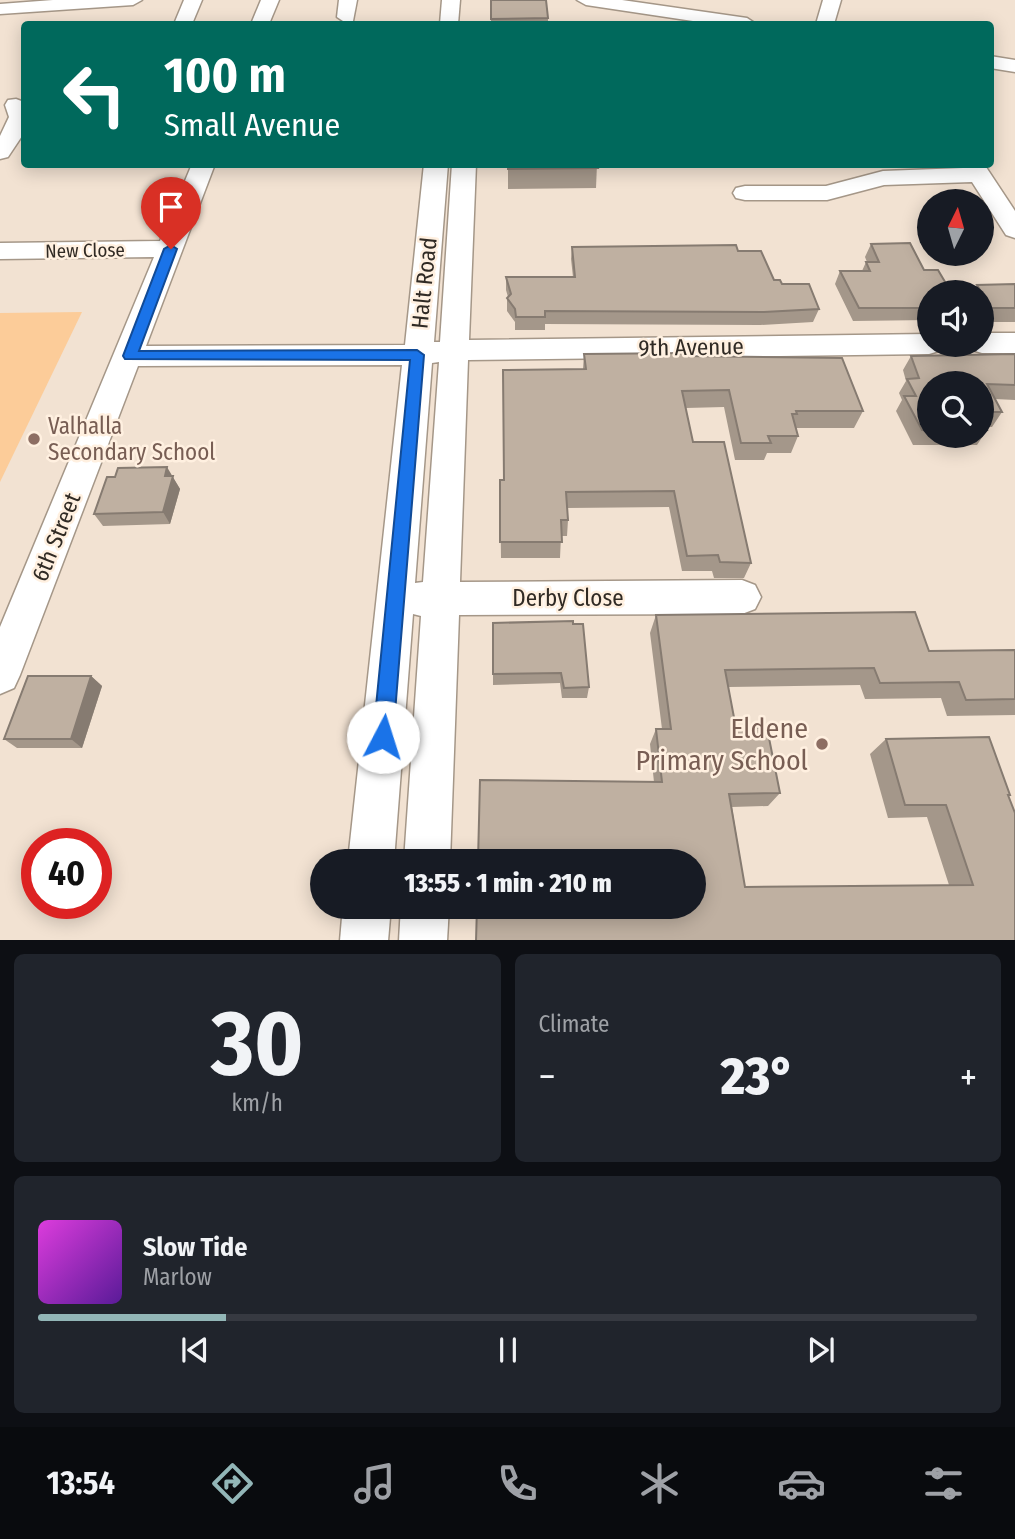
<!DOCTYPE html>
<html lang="en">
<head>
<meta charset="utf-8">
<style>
	body { margin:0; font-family:"Fira Sans Condensed",sans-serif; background:#20242c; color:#f1f3f6; height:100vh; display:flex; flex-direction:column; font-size:26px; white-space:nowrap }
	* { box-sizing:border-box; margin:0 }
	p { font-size:23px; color:#9ea1a6 }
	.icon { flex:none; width:38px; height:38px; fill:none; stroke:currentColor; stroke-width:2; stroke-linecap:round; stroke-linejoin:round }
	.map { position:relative; height:940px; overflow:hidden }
	.sheet { display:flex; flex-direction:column; gap:14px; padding:14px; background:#0d0f14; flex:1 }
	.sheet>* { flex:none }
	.banner { position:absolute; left:21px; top:21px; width:973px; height:147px; border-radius:7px; box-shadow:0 4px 18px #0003; background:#00695c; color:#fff; overflow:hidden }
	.needle { width:46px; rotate:5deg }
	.buttons { position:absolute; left:917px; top:189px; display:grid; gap:14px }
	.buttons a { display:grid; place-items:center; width:77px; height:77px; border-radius:50%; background:#171b24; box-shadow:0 4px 18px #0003; font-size:35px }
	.speed { position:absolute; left:21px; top:828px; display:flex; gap:14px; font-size:35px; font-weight:700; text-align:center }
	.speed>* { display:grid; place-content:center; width:91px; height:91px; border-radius:50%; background:#171b24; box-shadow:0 4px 18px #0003; line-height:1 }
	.speed .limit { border:10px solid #d22; background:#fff; color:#111 }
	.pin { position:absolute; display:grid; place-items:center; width:60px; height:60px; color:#fff; margin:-72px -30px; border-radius:50% 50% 50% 0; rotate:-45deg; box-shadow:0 0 7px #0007 }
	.pin .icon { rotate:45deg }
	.me { position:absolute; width:77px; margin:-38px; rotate:5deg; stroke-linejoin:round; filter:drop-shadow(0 0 5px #0008) }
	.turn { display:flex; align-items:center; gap:24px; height:147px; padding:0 28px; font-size:32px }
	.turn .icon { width:91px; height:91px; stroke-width:2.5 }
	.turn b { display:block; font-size:49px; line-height:60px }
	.big { font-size:52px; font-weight:800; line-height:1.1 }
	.sheet .widget { flex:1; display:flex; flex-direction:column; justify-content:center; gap:10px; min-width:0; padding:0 24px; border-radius:10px; background:#20242c }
	.sheet .dial { align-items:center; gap:0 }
	.dial b { font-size:91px; line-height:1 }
	.song { display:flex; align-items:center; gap:21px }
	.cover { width:84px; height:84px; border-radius:10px; background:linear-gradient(135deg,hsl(300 70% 55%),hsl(270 70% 35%)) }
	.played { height:7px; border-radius:4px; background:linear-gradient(90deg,#92b6b7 20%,#363941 20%) }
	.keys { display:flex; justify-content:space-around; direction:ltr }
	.heat { display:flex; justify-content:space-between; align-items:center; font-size:38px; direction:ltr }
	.sheet .tiles { flex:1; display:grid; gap:14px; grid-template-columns:1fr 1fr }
	.widget:last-child { grid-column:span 2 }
	.trip { position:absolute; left:310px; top:849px; width:396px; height:70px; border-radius:35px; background:#171b24; box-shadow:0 4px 18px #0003; font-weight:800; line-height:70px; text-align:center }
	.dock { display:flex; height:112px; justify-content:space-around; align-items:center; background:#090b0e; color:#9ea1a6 }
	.dock .icon { width:49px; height:49px }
	.dock .selected { color:#92b6b7 }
	.dock b { font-size:32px; color:#f1f3f6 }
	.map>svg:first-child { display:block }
</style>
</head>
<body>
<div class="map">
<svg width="1015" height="941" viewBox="0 0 1015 941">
	<rect width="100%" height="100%" fill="#f2e2d2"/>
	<polygon fill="#fccc99" points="82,312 0,482 0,313"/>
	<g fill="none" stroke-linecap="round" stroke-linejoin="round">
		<g stroke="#a59788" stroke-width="3">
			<g id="minor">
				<polygon points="53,0 142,0 133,5 0,14 0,4"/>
				<polygon points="184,0 202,0 192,24 174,24"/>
				<polygon points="261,0 279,0 269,24 251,24"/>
				<polygon points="339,0 357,0 353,21 346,23 337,17"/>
				<polygon points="442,0 460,0 458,24 440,24"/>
				<polygon points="577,0 622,0 747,18 756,24 713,24 586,5"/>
				<polygon points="823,0 841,0 834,24 816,24"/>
				<polygon points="990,56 1015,60 1015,72 990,68"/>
				<polygon points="16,99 24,102 24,133 8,157 0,159 0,136 9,117 5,105 8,100"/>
				<path d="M192,164H215L146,346L405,345L424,164H448L434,342H440L452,164H476L469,340L929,334V345H943L939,351L929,354L468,360L460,582L742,580L755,585L761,597L755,609L742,614L459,615L450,861H404L421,616L413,614L394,861H348L402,365L138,366L20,675L14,688L0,694V627L154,257L0,259V243L160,241ZM439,362L423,582L415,583L432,363Z"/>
				<polygon points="961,164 984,164 1015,211 1015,238 1006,235 972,182 884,185 827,200 745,200 736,198 733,193 736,188 745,186 826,186 883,171 963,168"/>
				<polygon points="982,333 1015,333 1015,353 982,353 972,350 968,345 982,345"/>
				<polygon points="343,906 391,906 388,941 340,941"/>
				<polygon points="401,906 449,906 447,941 399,941"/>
			</g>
		</g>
		<use href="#minor" fill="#fff" fill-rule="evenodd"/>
	</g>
	<g fill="#a4978a" fill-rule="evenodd">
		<polygon points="491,0 548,18 548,24 491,24"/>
		<polygon points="508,164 597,164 596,188 508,189"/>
		<polygon points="871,244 929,292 929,320 853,321 835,284 840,271 862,271 866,262 867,262 865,257"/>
		<polygon points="572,247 738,251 774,280 782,284 819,309 813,322 760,325 545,324 545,330 515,330 515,322 507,311 507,298 508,297 506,290 506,277 573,277 571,259"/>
		<polygon points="1015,284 1015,322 983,322 982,320 982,292 973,292 977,285"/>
		<polygon points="584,354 687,356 863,411 854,428 796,428 798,436 791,453 767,453 764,460 735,460 724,407 686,408 693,442 751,563 744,578 714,578 712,571 682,571 669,507 567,508 568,520 567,536 561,536 560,558 501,558 500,480 504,480 583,369"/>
		<path d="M1015,354V400L995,399L1002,412L992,427H985L987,430L977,445H913L896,411L902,400L899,393L906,381L903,370L911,356ZM929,383H982V436H929Z"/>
		<polygon points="172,476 180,489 170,524 103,526 94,514"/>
		<polygon points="656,615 929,651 1015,650 1015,715 947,716 941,698 865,699 860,685 728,687 736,728 780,793 768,806 732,807 745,887 949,885 927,817 888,818 870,754 886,739 1010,795 1008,796 1015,941 476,941 654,782 650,744 656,729 662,729 650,633"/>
		<polygon points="573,624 589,687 587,698 562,698 560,683 493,685 493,674"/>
		<polygon points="91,676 102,686 82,748 17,748 4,739"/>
	</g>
	<g fill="#867b71">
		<polygon points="167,467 180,489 170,524 163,512 165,476"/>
		<polygon points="91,676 102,686 82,748 71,739"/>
	</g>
	<g fill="#bfb0a1" stroke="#867b71" stroke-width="2">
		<polygon points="491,0 546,0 548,18 491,19"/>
		<polygon points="508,164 597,164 598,168 508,169"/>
		<polygon points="910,243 924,270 938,270 951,292 929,292 929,308 859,308 840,271 870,271 866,262 879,262 871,244"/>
		<polygon points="736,245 738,251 761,251 774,280 780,280 782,284 809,284 819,309 764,312 545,311 545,317 516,317 515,309 507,298 511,294 506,277 575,277 572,247"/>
		<polygon points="1015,284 1015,308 991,308 977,285"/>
		<polygon points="687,353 687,356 842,358 863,411 796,411 797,414 792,414 798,436 768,436 771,443 741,443 729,390 682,391 693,442 724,442 751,563 720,562 718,555 687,556 674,491 566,492 568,520 561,520 562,542 500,542 500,480 504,480 503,370 586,369 584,354"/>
		<polygon points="1015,354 1015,385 987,384 1002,412 982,412 982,383 929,383 929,430 922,430 904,396 916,396 907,379 919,378 911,356"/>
		<polygon points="982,419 987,430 982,430"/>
		<polygon points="167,467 165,476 173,476 163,512 94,514 107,477 115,477 118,468"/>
		<polygon points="915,612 929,651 1015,650 1015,699 966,700 959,682 880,683 874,668 725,670 736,728 767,728 780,793 729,794 745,887 973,885 946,805 905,805 886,739 989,737 1010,795 1008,795 1015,813 1015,941 476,941 477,906 693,906 693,861 478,861 480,780 662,782 656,729 671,729 656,615"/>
		<polygon points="573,621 573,624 583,624 589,687 564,688 561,673 493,674 493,623"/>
		<polygon points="28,676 91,676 71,739 4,739"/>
	</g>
	<polygon fill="#1a73e8" stroke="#114b97" stroke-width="2" points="171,245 177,249 139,351 417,350 424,355 393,737 390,744 383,747 375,744 373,737 410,360 125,359 123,356 164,249"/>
	<g fill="#8d6e63" stroke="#fff0e0" stroke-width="2.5">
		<circle cx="34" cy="439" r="7"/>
		<circle cx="822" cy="744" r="7"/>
	</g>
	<g text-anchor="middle" stroke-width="5" stroke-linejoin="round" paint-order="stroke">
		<g font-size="19" fill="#302a24" stroke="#fff0e0">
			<text transform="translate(85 250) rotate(-1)" y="7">New Close</text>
		</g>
		<g font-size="23" fill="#302a24" stroke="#fff0e0">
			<text transform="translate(424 283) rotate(-84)" y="8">Halt Road</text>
			<text transform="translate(691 347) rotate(-1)" y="8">9th Avenue</text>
			<text transform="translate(56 537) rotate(-68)" y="8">6th Street</text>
			<text x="568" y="606">Derby Close</text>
		</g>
		<g font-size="23" fill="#785e54" stroke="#fff0e0" text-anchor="start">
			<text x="48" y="434">Valhalla<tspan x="48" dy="26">Secondary School</tspan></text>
		</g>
		<g font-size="28" fill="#785e54" stroke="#fff0e0" text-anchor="end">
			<text x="808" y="738">Eldene<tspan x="808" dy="32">Primary School</tspan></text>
		</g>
	</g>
</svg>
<div class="buttons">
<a><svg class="needle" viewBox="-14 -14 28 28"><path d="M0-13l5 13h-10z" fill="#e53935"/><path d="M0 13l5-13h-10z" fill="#9ea1a6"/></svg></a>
<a><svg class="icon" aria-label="sound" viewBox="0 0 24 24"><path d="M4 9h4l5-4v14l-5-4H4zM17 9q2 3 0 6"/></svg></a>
<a><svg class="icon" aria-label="search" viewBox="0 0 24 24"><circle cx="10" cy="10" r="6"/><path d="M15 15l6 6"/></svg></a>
</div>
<div class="speed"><div class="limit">40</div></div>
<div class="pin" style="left:171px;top:249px;background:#d93025"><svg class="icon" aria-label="arrive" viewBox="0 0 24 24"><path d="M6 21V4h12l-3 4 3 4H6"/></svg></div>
<svg class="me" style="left:383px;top:737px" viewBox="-20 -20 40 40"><circle r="19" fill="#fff"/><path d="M0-13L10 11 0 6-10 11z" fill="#1a73e8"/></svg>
<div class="trip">13:55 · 1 min · 210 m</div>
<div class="banner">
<div class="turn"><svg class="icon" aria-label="left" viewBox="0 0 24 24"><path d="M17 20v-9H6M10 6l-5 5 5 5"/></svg><div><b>100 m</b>Small Avenue</div></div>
</div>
</div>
<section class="sheet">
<div class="tiles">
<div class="widget dial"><b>30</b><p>km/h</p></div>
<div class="widget"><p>Climate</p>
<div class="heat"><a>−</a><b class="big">23°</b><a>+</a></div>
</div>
<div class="widget">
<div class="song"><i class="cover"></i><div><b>Slow Tide</b><p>Marlow</p></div></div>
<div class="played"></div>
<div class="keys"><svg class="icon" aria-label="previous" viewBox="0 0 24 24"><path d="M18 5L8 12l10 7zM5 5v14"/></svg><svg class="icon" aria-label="pause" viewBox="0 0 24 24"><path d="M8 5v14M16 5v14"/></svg><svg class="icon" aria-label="next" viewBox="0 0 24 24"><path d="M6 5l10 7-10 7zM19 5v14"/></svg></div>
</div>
</div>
</section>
<nav class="dock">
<b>13:54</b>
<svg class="icon selected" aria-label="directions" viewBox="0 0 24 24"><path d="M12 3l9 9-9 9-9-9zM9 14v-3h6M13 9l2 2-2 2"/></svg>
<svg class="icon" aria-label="music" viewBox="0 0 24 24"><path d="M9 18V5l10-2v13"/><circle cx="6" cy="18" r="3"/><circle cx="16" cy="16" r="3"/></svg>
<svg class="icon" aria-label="phone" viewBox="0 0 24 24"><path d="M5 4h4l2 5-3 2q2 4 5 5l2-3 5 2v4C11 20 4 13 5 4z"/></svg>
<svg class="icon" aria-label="climate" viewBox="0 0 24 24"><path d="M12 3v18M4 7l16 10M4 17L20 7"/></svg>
<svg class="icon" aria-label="car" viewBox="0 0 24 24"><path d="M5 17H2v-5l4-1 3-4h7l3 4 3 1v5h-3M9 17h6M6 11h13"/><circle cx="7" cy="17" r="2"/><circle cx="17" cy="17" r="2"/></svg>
<svg class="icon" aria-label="filters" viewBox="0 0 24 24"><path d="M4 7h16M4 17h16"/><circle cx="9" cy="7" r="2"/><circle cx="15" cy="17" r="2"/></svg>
</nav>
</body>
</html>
